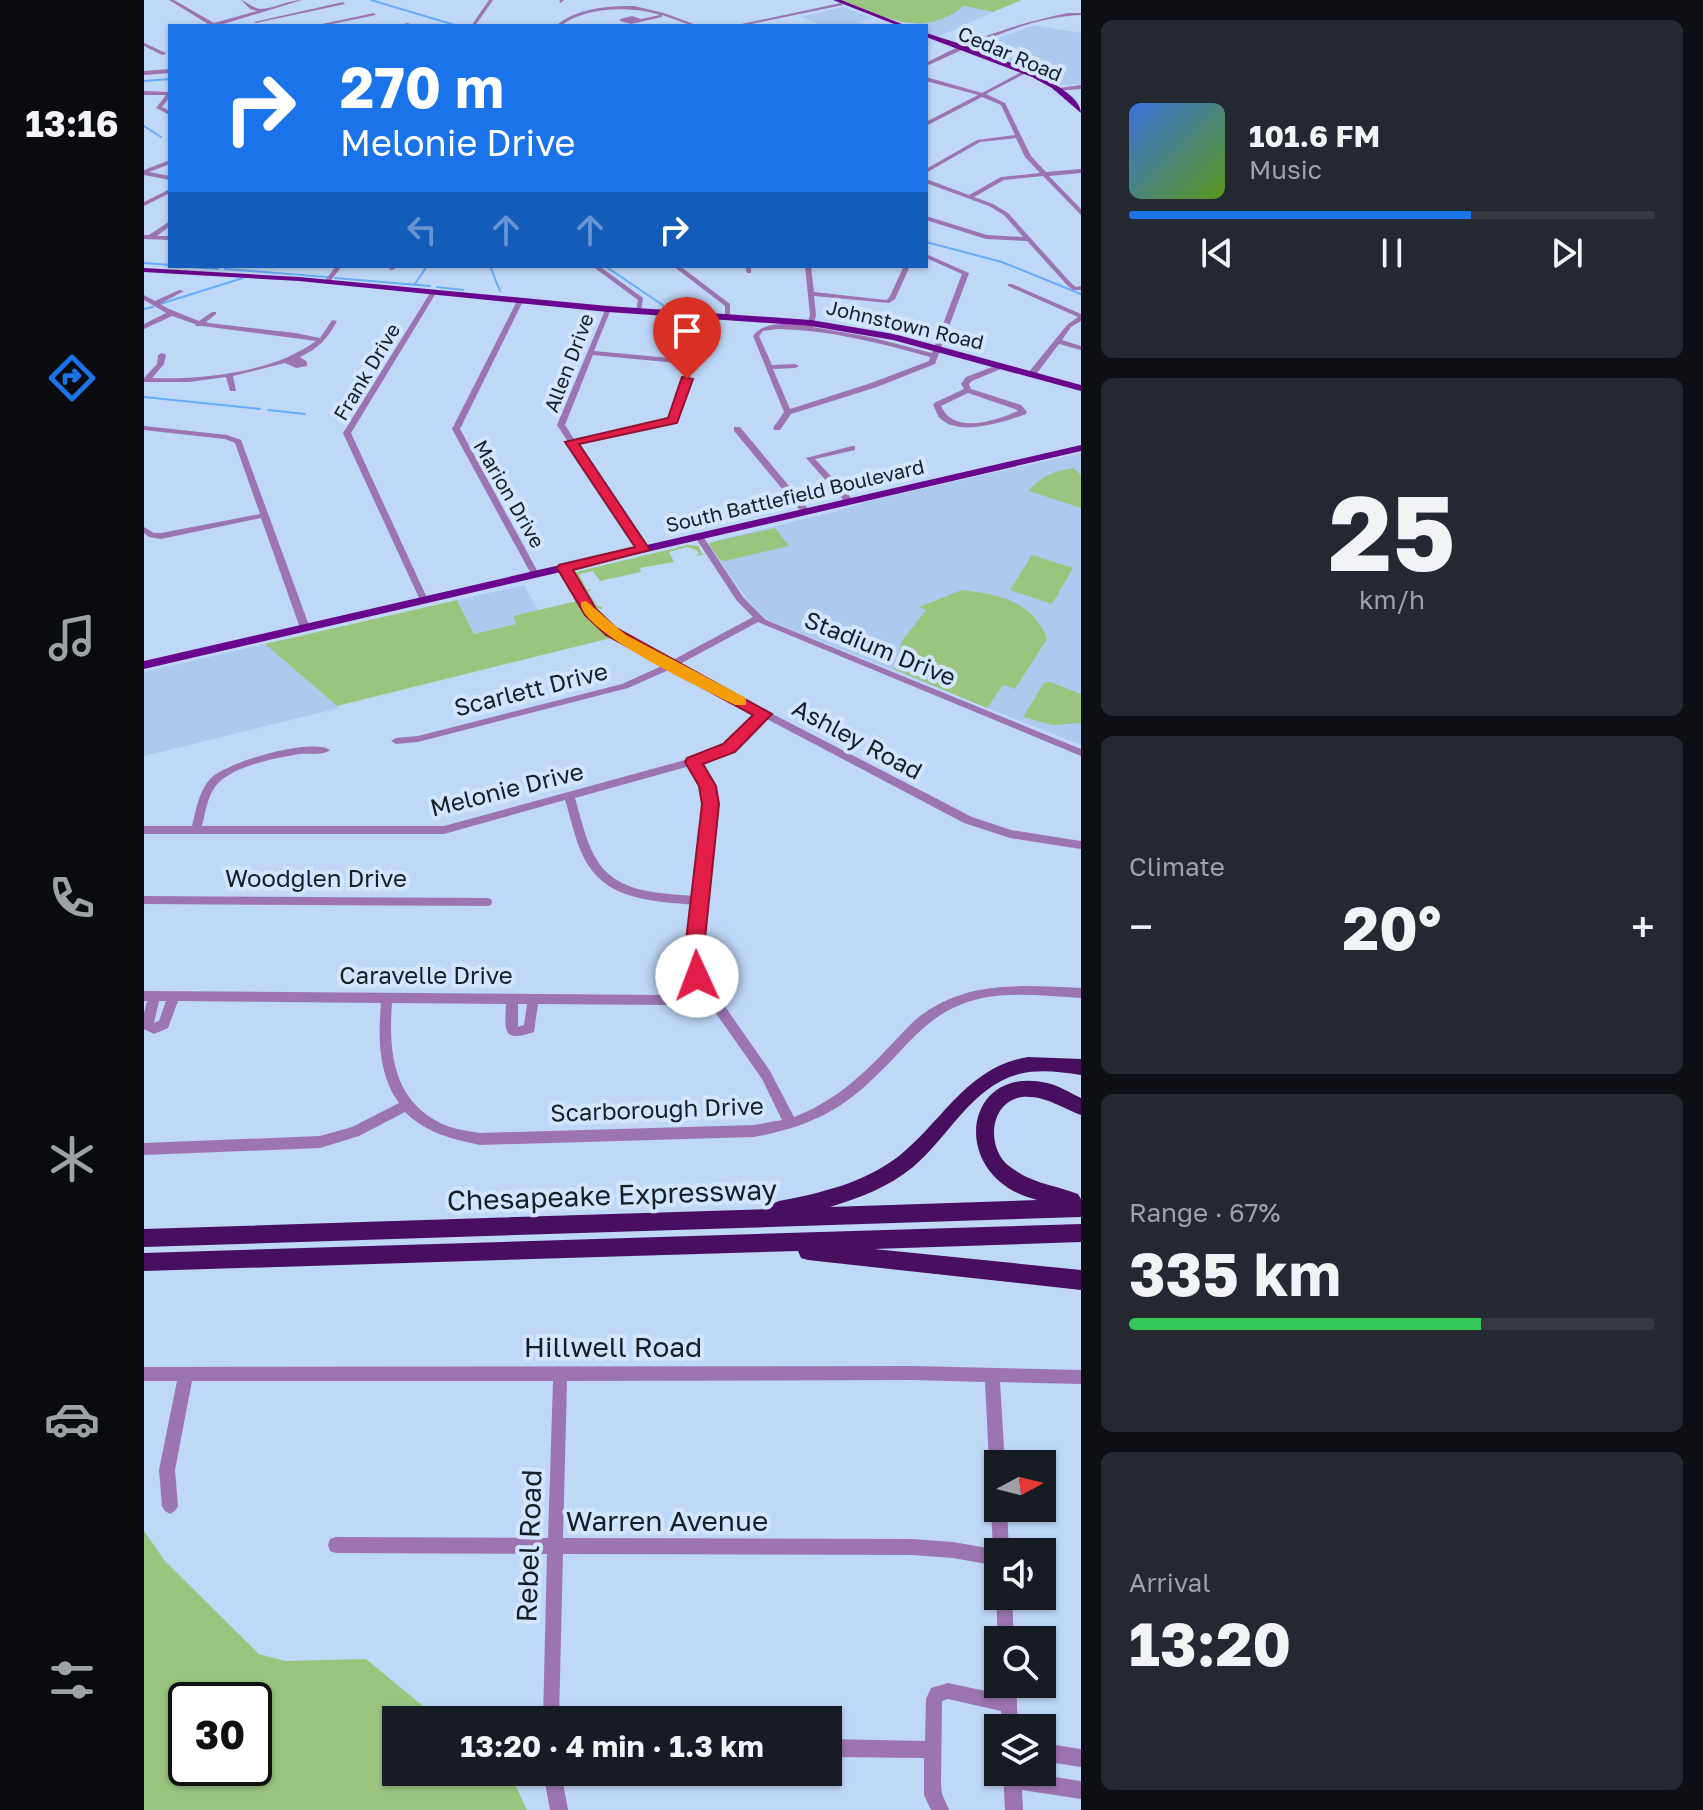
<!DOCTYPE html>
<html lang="en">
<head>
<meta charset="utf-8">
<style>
	body { margin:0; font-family:"Golos Text",sans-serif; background:#242831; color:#f1f3f6; height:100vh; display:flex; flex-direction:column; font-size:30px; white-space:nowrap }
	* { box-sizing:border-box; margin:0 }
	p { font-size:26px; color:#9ea1a6 }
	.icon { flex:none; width:44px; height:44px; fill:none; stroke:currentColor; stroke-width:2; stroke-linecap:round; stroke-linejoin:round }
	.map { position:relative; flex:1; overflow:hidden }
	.side { display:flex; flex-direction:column; gap:20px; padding:20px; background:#0d0f14; width:622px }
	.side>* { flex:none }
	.hud { position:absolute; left:24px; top:24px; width:760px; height:244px; border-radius:0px; box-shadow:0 2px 6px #0004; background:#1a73e8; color:#fff; overflow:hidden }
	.needle { width:52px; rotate:83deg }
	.buttons { position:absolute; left:840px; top:1450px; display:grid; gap:16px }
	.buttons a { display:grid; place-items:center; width:72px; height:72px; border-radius:0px; background:#171b24; box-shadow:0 2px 6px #0004; font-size:40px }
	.speed { position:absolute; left:24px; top:1682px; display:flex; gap:16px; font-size:40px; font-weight:700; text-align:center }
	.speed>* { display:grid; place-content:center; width:104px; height:104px; border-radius:50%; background:#171b24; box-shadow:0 2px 6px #0004; line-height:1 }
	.speed .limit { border:4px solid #111; border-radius:12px; background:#fff; color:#111 }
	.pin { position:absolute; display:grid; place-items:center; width:68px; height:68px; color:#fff; margin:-82px -34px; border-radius:50% 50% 50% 0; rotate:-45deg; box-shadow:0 0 8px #0007 }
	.pin .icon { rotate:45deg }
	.me { position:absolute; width:88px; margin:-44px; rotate:358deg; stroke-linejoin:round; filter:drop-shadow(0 0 6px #0008) }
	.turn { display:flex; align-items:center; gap:28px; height:168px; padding:0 40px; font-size:36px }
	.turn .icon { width:104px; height:104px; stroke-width:2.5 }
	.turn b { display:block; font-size:56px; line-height:68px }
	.lanes { display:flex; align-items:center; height:76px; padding:0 40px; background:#0003; justify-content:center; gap:40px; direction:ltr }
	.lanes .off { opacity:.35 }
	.big { font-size:60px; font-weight:700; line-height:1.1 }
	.side .card { flex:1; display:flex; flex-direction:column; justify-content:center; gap:12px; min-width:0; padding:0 28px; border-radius:12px; background:#242831 }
	.side .dial { align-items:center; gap:0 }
	.dial b { font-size:104px; line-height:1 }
	.song { display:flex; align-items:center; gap:24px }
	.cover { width:96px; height:96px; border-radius:12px; background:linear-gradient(135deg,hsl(220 70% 55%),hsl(90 70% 35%)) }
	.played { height:8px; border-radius:4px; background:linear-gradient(90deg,#1a73e8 65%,#363941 65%) }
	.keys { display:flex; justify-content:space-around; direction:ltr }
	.heat { display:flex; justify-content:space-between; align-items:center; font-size:44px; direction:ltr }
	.charge { height:12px; border-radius:6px; background:linear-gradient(90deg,#34c759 67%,#363941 0) }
	.trip { position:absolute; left:238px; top:1706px; width:460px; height:80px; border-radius:0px; background:#171b24; box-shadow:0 2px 6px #0004; font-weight:700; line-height:80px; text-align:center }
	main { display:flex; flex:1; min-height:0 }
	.dock { display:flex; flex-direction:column; width:144px; justify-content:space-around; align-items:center; background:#090b0e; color:#9ea1a6 }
	.dock .icon { width:56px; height:56px }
	.dock .on { color:#1a73e8 }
	.dock b { font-size:36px; color:#f1f3f6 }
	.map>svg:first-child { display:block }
</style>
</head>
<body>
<main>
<nav class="dock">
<b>13:16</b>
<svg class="icon on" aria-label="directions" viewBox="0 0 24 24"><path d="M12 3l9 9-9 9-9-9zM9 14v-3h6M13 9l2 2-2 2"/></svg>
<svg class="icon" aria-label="music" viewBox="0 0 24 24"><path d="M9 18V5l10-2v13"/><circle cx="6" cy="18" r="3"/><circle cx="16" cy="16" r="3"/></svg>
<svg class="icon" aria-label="phone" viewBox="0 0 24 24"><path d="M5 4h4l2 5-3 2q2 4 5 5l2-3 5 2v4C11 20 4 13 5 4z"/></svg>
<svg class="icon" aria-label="climate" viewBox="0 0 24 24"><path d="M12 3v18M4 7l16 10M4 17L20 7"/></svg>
<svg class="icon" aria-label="car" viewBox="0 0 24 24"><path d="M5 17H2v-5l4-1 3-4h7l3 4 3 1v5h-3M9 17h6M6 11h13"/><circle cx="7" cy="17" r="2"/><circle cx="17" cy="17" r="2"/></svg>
<svg class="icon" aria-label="filters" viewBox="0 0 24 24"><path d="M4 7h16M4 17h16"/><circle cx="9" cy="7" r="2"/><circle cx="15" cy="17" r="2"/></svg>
</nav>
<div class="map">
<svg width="937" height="1810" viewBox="0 0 937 1810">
	<rect width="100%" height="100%" fill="#bfd8f7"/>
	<g fill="#adcaee">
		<polygon points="819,6 849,12 794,37 782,33 782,26 761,25 795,20"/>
		<polygon points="698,7 730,18 715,22 724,26 680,26 657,17"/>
		<polygon points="890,25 937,33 937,84 915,85 826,49"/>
		<polygon points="937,453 937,745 623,620 603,599 566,547 570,541 705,508 724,501"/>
		<polygon points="380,585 394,610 369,616 373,624 329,634 313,600"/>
		<polygon points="121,644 195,708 0,756 0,672"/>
	</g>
	<g fill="#9bc57f" fill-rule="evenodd">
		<path d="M696,0H878L849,12L820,6C778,40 739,16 696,0Z"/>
		<path d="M929,468L937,475V508L885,491C896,476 911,471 929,468Z"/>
		<polygon points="631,528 645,546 581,561 576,560 564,543"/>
		<polygon points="544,545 554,546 559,555 552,556 555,553 552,550 543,547 525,552 530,562 496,568 497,572 456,581 449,571 435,574 443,590 448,589 444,592 453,606 459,607 457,609 447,607 429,577 429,573 436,571"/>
		<polygon points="888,555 929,568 908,604 866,590"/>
		<path d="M818,590C854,594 889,601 903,639L871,689L859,685L843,708L750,669L758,641L782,610L775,607Z"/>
		<polygon points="313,600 330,634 372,624 369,616 433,601 442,615 467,638 193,706 121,644"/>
		<polygon points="906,682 937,694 937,723 909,725 879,717 900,683"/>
		<path d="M0,1531L21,1561L115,1654L141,1661L222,1659L296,1720H252V1772H357L369,1780L383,1810H0ZM42,1700H110V1768H42Z"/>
	</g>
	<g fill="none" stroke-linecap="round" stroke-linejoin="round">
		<g stroke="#68acfa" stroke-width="2">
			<polyline points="227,0 314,26"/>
			<polyline points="0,81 26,79"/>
			<polyline points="0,126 17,137"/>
			<polyline points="782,242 858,262 937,294"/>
			<polyline points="0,263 26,265"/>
			<polyline points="36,266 74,269"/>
			<polyline points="346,266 356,291"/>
			<polyline points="461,266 523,308"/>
			<polyline points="81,269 183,277"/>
			<polyline points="191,278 286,286"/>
			<polyline points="271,284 283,266"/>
			<polyline points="293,287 319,290"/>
			<polyline points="16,304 99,278"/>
			<polyline points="0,309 9,307"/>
			<polyline points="0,397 116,409"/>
			<polyline points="124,410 161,414"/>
		</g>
		<g fill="#9d74b2" fill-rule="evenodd">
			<path d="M25,0H30L70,23L113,11L106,9L97,0C103,2 109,8 116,9C130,9 144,0 158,0L73,26H67Z"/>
			<polygon points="345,0 349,0 331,26 327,26"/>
			<polygon points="416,0 420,0 417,3 415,2"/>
			<polygon points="199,2 201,4 112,23 110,22"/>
			<polygon points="697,3 699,5 597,26 588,26"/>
			<path d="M490,6L520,13L555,26H549L518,15V17L487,24L476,21V19L488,16L497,19L516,15C488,6 441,6 417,26H412C431,8 465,6 490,6Z"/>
			<polygon points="230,13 232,15 178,26 169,26"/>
			<path d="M924,13H937V15C883,17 830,45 782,66V63C826,39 875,23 924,13Z"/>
			<polygon points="262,23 272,25 272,26 260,25"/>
			<polygon points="0,43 22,53 22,54 18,55 0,46"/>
			<polygon points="26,69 26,73 0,75 0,71"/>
			<polygon points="879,71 884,72 842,94 861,103 887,156 902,172 937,169 937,173 905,176 937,209 937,215 899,176 860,180 830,197 849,204 864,213 927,283 932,287 937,286 937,290 929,290 923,285 883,241 842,239 782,220 782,216 843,235 879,237 860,215 845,206 782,183 782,179 825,195 857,177 896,173 881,157 872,138 836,142 782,173 782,169 833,140 871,135 857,105 838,97 782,126 782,122 834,95 782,81 782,77 838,93"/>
			<polygon points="937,85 937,89 911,91 908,89"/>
			<polygon points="0,91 26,92 26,97 18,107 26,111 26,115 12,108 22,95 0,95"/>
			<polygon points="26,160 26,164 5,172 26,176 26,180 0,175 0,170"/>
			<polygon points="26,189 26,193 0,206 0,202"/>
			<polygon points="26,221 26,226 13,236 26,236 26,240 0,239 0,235 5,235"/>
			<path d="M782,254L825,273L791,364L733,387L647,414L636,430H630L629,428L640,412L609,336C620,320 645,324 663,326L666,315L661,266H667L670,292L742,300L745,298L760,266H766L751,299L745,303L670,296L672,315L669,327L726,337L788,353L818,274L782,258ZM634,329C685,330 736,343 786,357L785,361L727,383L646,409L629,369L651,368L655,366L651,364L628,365L615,336L619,331Z"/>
			<polygon points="192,266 198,266 185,283 181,283 180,282"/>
			<polygon points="245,266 251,266 251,269 246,270"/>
			<polygon points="448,266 455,266 499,298 497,312 492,311 494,300"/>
			<polygon points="529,266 536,266 586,304 586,318 581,317 581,306"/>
			<polygon points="601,266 607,266 607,273 603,273"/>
			<polygon points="864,284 868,284 937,314 937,321 927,327 918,340 937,346 937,350 915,344 890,377 884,377 884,373 923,325 934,317 864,286"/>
			<path d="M35,290L40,291L16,304L25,309L55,321L68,312H72V314L62,322L65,323L151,333L176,338L188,320L193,321C184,338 174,349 156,357L163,362V366L152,368L141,363L89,376L92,391H86L82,377L45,382H0V378L13,364L14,355L18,353L22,355L20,364L8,378C60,380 130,372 172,341L58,326H52L51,324L28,316L0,329V324L22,313L0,300V295L11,301Z"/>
			<polygon points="289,291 292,293 207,433 284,600 280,603 276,600 199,433 286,293"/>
			<polygon points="376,299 379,301 316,429 395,574 391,577 387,574 308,429 373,301"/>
			<path d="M462,308L467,309L450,351L547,360L551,362L532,423L433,443L503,550L499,553L495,550L413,425ZM449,355L543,364L526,419L430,439L421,425Z"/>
			<path d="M856,364H859V368L828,381L825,384L827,389L877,405L883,412L882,414C860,422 813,438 795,417C794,416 790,406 789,405L790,403L820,389L817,384L822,377ZM824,393L871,409L874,411C851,421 810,435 797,406Z"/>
			<polygon points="0,426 83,435 97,440 166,628 164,630 161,631 156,628 117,518 17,539 5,537 0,533 0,527 10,533 17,533 116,514 91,443 81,439 0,430"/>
			<polygon points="590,427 596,427 665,510 665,514 659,514 590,431"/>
			<polygon points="708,446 711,446 711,450 671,459 708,499 709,501 705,503 702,503 662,458"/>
			<path d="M555,534L558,535L599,597L622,620L937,749V756L614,622L534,665L828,817L867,830L937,841V849L866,838L820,823L621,718C598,742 588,754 555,764L569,786L572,804L556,958L559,975L626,1071L650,1117C687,1103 716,1078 743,1049C757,1035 770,1018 788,1008C833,980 887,986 937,988V998C898,996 853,989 816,1005C782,1018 762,1047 737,1071C698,1111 664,1127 610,1137L336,1145C308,1139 282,1133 261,1112L215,1136L176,1148L0,1155V1143L176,1136L208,1127L255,1103C234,1074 234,1036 237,1003L34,1001L24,1028L10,1034L0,1029V1013L3,1001H0V991L523,995L556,990C538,963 547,936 550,905C512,901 467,901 444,865C432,846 428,822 421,800L300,834H0V826H48C52,810 55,791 66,779C82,762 168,737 186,750C178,756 166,753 156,754C131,758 82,767 69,790C63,800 61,814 58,826H300L563,754L582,746L614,714L527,669L484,688L274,742L252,744L247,741L252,738L274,736L478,684L520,665L478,643L449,621L416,568L417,566H423L455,617L484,639L527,661L609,617L593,601L551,537ZM546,766L559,786L562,804L551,896C515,893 471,894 451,857C441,839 437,818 431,798ZM562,999L618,1079L638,1120L610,1125L336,1133C326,1131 315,1130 306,1127C250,1106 244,1055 248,1003L362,1004C361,1031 358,1043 390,1032L394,1004L523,1005ZM15,1001H22L15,1021L10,1023ZM374,1004H383L380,1025L374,1027Z"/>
			<polygon points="0,896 343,898 347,899 348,902 347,905 343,906 0,904"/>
			<polygon points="768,1366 937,1370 937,1384 856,1382 861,1464 854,1464 854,1490 849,1487 846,1482 841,1382 768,1380 423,1381 419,1538 768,1539 809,1542 849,1549 847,1508 850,1503 854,1501 854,1508 863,1508 865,1552 854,1552 854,1566 809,1558 768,1555 419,1554 415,1720 399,1720 403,1554 192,1553 186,1551 184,1545 186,1539 192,1537 404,1538 409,1381 48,1381 31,1470 34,1506 31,1511 26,1514 21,1511 18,1506 15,1470 33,1381 0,1381 0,1367"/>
			<polygon points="854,1591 854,1596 868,1596 870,1640 854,1640 852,1596"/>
			<polygon points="804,1683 856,1694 856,1684 872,1684 874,1728 858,1728 857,1711 804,1699 798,1701 797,1784 798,1794 805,1810 787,1810 780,1795 780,1758 684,1757 684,1739 781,1741 782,1699 787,1688"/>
			<polygon points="898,1743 937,1749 937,1767 898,1761"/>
			<polygon points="399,1772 417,1772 424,1810 406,1810"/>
			<polygon points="859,1772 877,1772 937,1781 937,1799 878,1790 879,1810 861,1810"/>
		</g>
		<g fill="#6a058d" fill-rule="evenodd">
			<polygon points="689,0 697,0 763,26 755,26"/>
			<path d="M782,33C811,42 937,81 937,113L908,88L888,77L782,37Z"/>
			<polygon points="0,268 155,277 464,306 667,320 750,334 937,385 937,391 749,340 667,326 464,312 155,281 0,272"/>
			<polygon points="937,445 937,451 0,669 0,661"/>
		</g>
		<g fill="#480f60" fill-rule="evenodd">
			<path d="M884,1057L937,1059V1075C917,1072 895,1069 875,1074C828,1086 804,1138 769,1167C745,1187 715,1198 686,1207L893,1200C803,1178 818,1063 903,1083C914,1085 926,1093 937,1098V1115C917,1108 901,1095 878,1097C845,1102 842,1148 865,1166C888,1184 908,1184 934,1194L937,1199V1217L0,1247V1229L626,1209L628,1204L635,1201C677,1193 720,1183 755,1156C799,1121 823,1067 884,1057Z"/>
			<polygon points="937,1224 937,1242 730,1249 937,1270 937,1290 664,1260 657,1258 654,1251 0,1271 0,1253"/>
		</g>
	</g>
	<polygon fill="#e11d48" stroke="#92132f" stroke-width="2" points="538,377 549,379 533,423 435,444 506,550 429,570 452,609 472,628 628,714 591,752 559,764 572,786 575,804 559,958 563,976 560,982 546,982 540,958 558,804 555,786 541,762 543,758 579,744 609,715 462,635 441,615 413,568 415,565 491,547 421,442 524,418"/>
	<path fill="#f59e0b" d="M442,601L482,635L602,698V705H591C564,691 433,631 437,602Z"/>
	<g text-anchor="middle" stroke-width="8" stroke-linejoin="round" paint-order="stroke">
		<g font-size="20" fill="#151f2a" stroke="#d1e5fe">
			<text transform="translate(866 54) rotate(23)" y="7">Cedar Road</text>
			<text transform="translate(761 325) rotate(13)" y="7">Johnstown Road</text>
			<text transform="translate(425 363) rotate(-69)" y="7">Allen Drive</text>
			<text transform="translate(223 372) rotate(-59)" y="7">Frank Drive</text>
			<text transform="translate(365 494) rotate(60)" y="7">Marion Drive</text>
			<text transform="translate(651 496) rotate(-13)" y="7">South Battlefield Boulevard</text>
		</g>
		<g font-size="24" fill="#151f2a" stroke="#d1e5fe">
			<text transform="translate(736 649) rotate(22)" y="8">Stadium Drive</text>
			<text transform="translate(387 690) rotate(-14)" y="8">Scarlett Drive</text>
			<text transform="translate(713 740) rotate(28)" y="8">Ashley Road</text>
			<text transform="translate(363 790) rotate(-14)" y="8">Melonie Drive</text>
			<text x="172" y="887">Woodglen Drive</text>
			<text x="282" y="984">Caravelle Drive</text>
			<text transform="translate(513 1110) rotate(-2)" y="8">Scarborough Drive</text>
		</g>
		<g font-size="28" fill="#151f2a" stroke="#d1e5fe">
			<text transform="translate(468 1195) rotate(-2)" y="10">Chesapeake Expressway</text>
			<text x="469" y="1357">Hillwell Road</text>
			<text x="523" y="1531">Warren Avenue</text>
			<text transform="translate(385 1546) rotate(-88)" y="10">Rebel Road</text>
		</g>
	</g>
</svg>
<div class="buttons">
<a><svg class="needle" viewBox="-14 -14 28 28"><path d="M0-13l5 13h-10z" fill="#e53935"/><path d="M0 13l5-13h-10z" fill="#9ea1a6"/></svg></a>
<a><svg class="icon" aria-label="sound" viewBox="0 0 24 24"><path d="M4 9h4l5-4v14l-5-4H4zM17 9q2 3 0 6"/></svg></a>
<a><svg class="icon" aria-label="search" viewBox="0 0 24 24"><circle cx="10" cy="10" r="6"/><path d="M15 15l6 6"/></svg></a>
<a><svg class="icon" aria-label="layers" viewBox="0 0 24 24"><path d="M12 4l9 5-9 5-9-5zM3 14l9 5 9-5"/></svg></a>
</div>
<div class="speed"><div class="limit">30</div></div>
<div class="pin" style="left:543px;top:379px;background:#d93025"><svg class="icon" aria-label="arrive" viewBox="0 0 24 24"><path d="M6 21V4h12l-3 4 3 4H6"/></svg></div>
<svg class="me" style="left:553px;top:976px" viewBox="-20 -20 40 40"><circle r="19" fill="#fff"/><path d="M0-13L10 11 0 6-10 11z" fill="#e11d48"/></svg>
<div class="trip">13:20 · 4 min · 1.3 km</div>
<div class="hud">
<div class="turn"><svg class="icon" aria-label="right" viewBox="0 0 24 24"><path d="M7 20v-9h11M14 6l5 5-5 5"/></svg><div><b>270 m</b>Melonie Drive</div></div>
<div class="lanes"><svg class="icon off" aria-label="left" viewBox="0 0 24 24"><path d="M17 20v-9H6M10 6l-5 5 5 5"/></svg><svg class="icon off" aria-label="ahead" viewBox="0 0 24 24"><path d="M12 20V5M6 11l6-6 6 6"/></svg><svg class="icon off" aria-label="ahead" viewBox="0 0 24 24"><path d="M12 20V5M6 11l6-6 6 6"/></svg><svg class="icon" aria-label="right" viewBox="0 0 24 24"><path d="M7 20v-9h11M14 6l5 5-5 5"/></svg></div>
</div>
</div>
<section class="side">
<div class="card">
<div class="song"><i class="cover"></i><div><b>101.6 FM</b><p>Music</p></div></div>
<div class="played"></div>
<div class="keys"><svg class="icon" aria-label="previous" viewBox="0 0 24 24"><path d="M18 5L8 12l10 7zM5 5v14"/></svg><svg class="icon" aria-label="pause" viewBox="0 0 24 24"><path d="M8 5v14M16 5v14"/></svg><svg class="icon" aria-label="next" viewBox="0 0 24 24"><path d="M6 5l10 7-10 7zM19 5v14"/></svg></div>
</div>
<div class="card dial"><b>25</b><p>km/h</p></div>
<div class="card"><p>Climate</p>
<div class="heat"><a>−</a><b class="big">20°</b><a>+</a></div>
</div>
<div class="card"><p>Range · 67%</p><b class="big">335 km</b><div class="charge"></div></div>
<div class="card"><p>Arrival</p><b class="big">13:20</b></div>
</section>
</main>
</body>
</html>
